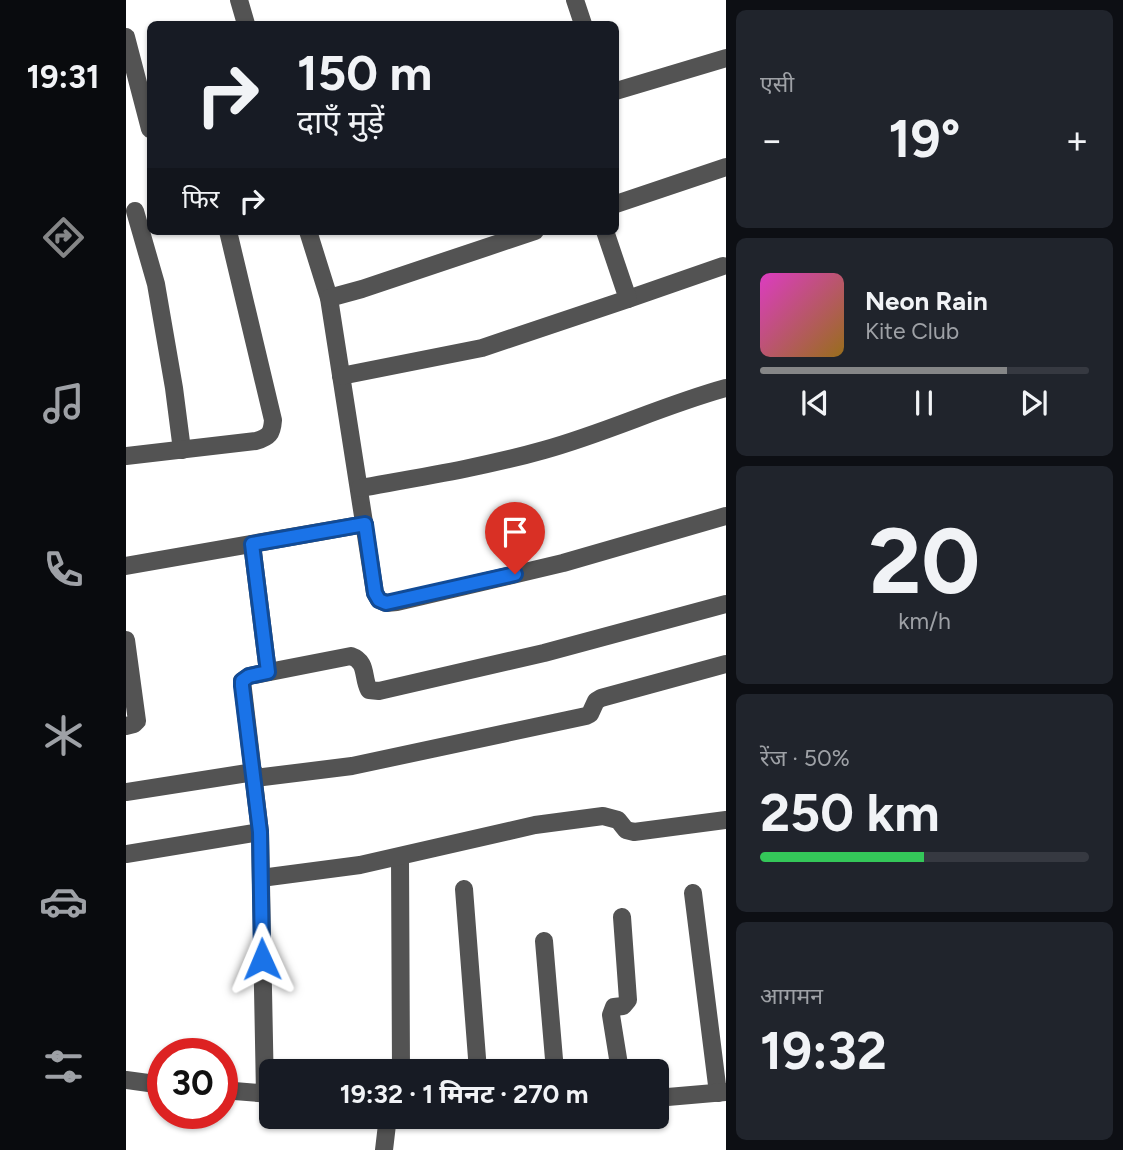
<!DOCTYPE html>
<html lang="hi">
<head>
<meta charset="utf-8">
<style>
	body { margin:0; font-family:Figtree,"Noto Sans Devanagari",sans-serif; background:#20242c; color:#f1f3f6; height:100vh; display:flex; flex-direction:column; font-size:26px; white-space:nowrap }
	* { box-sizing:border-box; margin:0 }
	p { font-size:23px; color:#9ea1a6 }
	.icon { flex:none; width:38px; height:38px; fill:none; stroke:currentColor; stroke-width:2; stroke-linecap:round; stroke-linejoin:round }
	.map { position:relative; flex:1; overflow:hidden }
	.side { display:flex; flex-direction:column; gap:10px; padding:10px; background:#0d0f14; width:397px }
	.side>* { flex:none }
	.guide { position:absolute; left:21px; top:21px; width:472px; height:214px; border-radius:10px; box-shadow:0 2px 5px #0004; background:#171b24; color:#f1f3f6; overflow:hidden }
	.speed { position:absolute; left:21px; top:1038px; display:flex; gap:14px; font-size:35px; font-weight:700; text-align:center }
	.speed>* { display:grid; place-content:center; width:91px; height:91px; border-radius:50%; background:#171b24; box-shadow:0 2px 5px #0004; line-height:1 }
	.speed .limit { border:10px solid #d22; background:#fff; color:#111 }
	.pin { position:absolute; display:grid; place-items:center; width:60px; height:60px; color:#fff; margin:-72px -30px; border-radius:50% 50% 50% 0; rotate:-45deg; box-shadow:0 0 7px #0007 }
	.pin .icon { rotate:45deg }
	.me { position:absolute; width:77px; margin:-38px; rotate:359deg; stroke-linejoin:round; filter:drop-shadow(0 0 5px #0008) }
	.turn { display:flex; align-items:center; gap:24px; height:147px; padding:0 35px; font-size:32px }
	.turn .icon { width:91px; height:91px; stroke-width:2.5 }
	.turn b { display:block; font-size:49px; line-height:60px }
	.then { display:flex; align-items:center; height:66px; padding:0 35px; background:#0003; gap:14px; font-size:26px }
	.big { font-size:52px; font-weight:700; line-height:1.1 }
	.side .widget { flex:1; display:flex; flex-direction:column; justify-content:center; gap:10px; min-width:0; padding:0 24px; border-radius:10px; background:#20242c }
	.side .dial { align-items:center; gap:0 }
	.dial b { font-size:91px; line-height:1 }
	.song { display:flex; align-items:center; gap:21px }
	.cover { width:84px; height:84px; border-radius:10px; background:linear-gradient(135deg,hsl(310 70% 55%),hsl(40 70% 35%)) }
	.played { height:7px; border-radius:4px; background:linear-gradient(90deg,#858687 75%,#363941 75%) }
	.keys { display:flex; justify-content:space-around; direction:ltr }
	.heat { display:flex; justify-content:space-between; align-items:center; font-size:38px; direction:ltr }
	.charge { height:10px; border-radius:5px; background:linear-gradient(90deg,#34c759 50%,#363941 0) }
	.trip { position:absolute; left:133px; top:1059px; width:410px; height:70px; border-radius:10px; background:#171b24; box-shadow:0 2px 5px #0004; font-weight:700; line-height:70px; text-align:center }
	main { display:flex; flex:1; min-height:0 }
	.menu { display:flex; flex-direction:column; width:126px; justify-content:space-around; align-items:center; background:#090b0e; color:#9ea1a6 }
	.menu .icon { width:49px; height:49px }
	.menu .active { color:#858687 }
	.menu b { font-size:32px; color:#f1f3f6 }
	.map>svg:first-child { display:block }
</style>
</head>
<body>
<main>
<nav class="menu">
<b>19:31</b>
<svg class="icon active" aria-label="directions" viewBox="0 0 24 24"><path d="M12 3l9 9-9 9-9-9zM9 14v-3h6M13 9l2 2-2 2"/></svg>
<svg class="icon" aria-label="music" viewBox="0 0 24 24"><path d="M9 18V5l10-2v13"/><circle cx="6" cy="18" r="3"/><circle cx="16" cy="16" r="3"/></svg>
<svg class="icon" aria-label="phone" viewBox="0 0 24 24"><path d="M5 4h4l2 5-3 2q2 4 5 5l2-3 5 2v4C11 20 4 13 5 4z"/></svg>
<svg class="icon" aria-label="climate" viewBox="0 0 24 24"><path d="M12 3v18M4 7l16 10M4 17L20 7"/></svg>
<svg class="icon" aria-label="car" viewBox="0 0 24 24"><path d="M5 17H2v-5l4-1 3-4h7l3 4 3 1v5h-3M9 17h6M6 11h13"/><circle cx="7" cy="17" r="2"/><circle cx="17" cy="17" r="2"/></svg>
<svg class="icon" aria-label="filters" viewBox="0 0 24 24"><path d="M4 7h16M4 17h16"/><circle cx="9" cy="7" r="2"/><circle cx="15" cy="17" r="2"/></svg>
</nav>
<div class="map">
<svg width="600" height="1150" viewBox="0 0 600 1150">
	<rect width="100%" height="100%" fill="#fff"/>
	<g fill="none" stroke-linecap="round" stroke-linejoin="round">
		<g stroke="#535353" stroke-width="18">
			<polyline points="113,0 120,24"/>
			<polyline points="449,0 457,24"/>
			<polyline points="0,37 24,129"/>
			<polyline points="490,91 600,58"/>
			<polyline points="490,204 600,167"/>
			<polyline points="9,211 30,284 48,388 56,450"/>
			<polyline points="182,231 203,298 249,593 253,600 260,603 271,602 437,563 600,516"/>
			<polyline points="203,298 236,289 409,231"/>
			<polyline points="502,299 597,266"/>
			<polyline points="215,376 356,348 502,299 479,231"/>
			<path d="M0,456L130,441C143,437 146,434 147,420L102,231"/>
			<path d="M234,488C295,477 358,467 418,450C480,433 538,405 600,388"/>
			<polyline points="126,544 142,672"/>
			<polyline points="0,566 239,524"/>
			<polyline points="0,640 11,721 8,724 0,726"/>
			<polyline points="129,778 226,766 460,716 464,714 470,701 475,698 600,664"/>
			<polyline points="0,792 128,772"/>
			<polyline points="0,854 134,832"/>
			<polyline points="274,857 275,1071"/>
			<polyline points="135,878 234,865 409,825 477,816 492,820 500,830 508,832 600,820"/>
			<polyline points="338,889 352,1071"/>
			<polyline points="567,893 592,1093"/>
			<polyline points="418,941 429,1071"/>
			<polyline points="494,1071 485,1015 488,1007 497,1006 502,1000 496,917"/>
			<polyline points="0,1080 37,1085"/>
			<polyline points="96,1090 145,1094"/>
			<path d="M139,1094L134,832L116,681L123,676L225,656C242,662 236,677 243,690L253,691L418,653L600,604"/>
			<polyline points="530,1098 600,1092"/>
			<polyline points="258,1150 262,1116"/>
		</g>
	</g>
	<g fill="none" stroke-linecap="round" stroke-linejoin="round">
		<g stroke="#114b97" stroke-width="18">
			<polyline id="route" points="136,959 134,832 116,686 116,681 123,676 142,672 126,544 239,524 249,593 253,600 260,603 389,574"/>
		</g>
		<use href="#route" stroke="#1a73e8" stroke-width="12"/>
	</g>
</svg>
<div class="speed"><div class="limit">30</div></div>
<div class="pin" style="left:389px;top:574px;background:#d93025"><svg class="icon" aria-label="arrive" viewBox="0 0 24 24"><path d="M6 21V4h12l-3 4 3 4H6"/></svg></div>
<svg class="me" style="left:136px;top:959px" viewBox="-20 -20 40 40"><path d="M0-17L14 15 0 8-14 15z" fill="#1a73e8" stroke="#fff" stroke-width="4"/></svg>
<div class="trip">19:32 · 1 मिनट · 270 m</div>
<div class="guide">
<div class="turn"><svg class="icon" aria-label="right" viewBox="0 0 24 24"><path d="M7 20v-9h11M14 6l5 5-5 5"/></svg><div><b>150 m</b>दाएँ मुड़ें</div></div>
<div class="then">फिर<svg class="icon" aria-label="right" viewBox="0 0 24 24"><path d="M7 20v-9h11M14 6l5 5-5 5"/></svg></div>
</div>
</div>
<section class="side">
<div class="widget"><p>एसी</p>
<div class="heat"><a>−</a><b class="big">19°</b><a>+</a></div>
</div>
<div class="widget">
<div class="song"><i class="cover"></i><div><b>Neon Rain</b><p>Kite Club</p></div></div>
<div class="played"></div>
<div class="keys"><svg class="icon" aria-label="previous" viewBox="0 0 24 24"><path d="M18 5L8 12l10 7zM5 5v14"/></svg><svg class="icon" aria-label="pause" viewBox="0 0 24 24"><path d="M8 5v14M16 5v14"/></svg><svg class="icon" aria-label="next" viewBox="0 0 24 24"><path d="M6 5l10 7-10 7zM19 5v14"/></svg></div>
</div>
<div class="widget dial"><b>20</b><p>km/h</p></div>
<div class="widget"><p>रेंज · 50%</p><b class="big">250 km</b><div class="charge"></div></div>
<div class="widget"><p>आगमन</p><b class="big">19:32</b></div>
</section>
</main>
</body>
</html>
